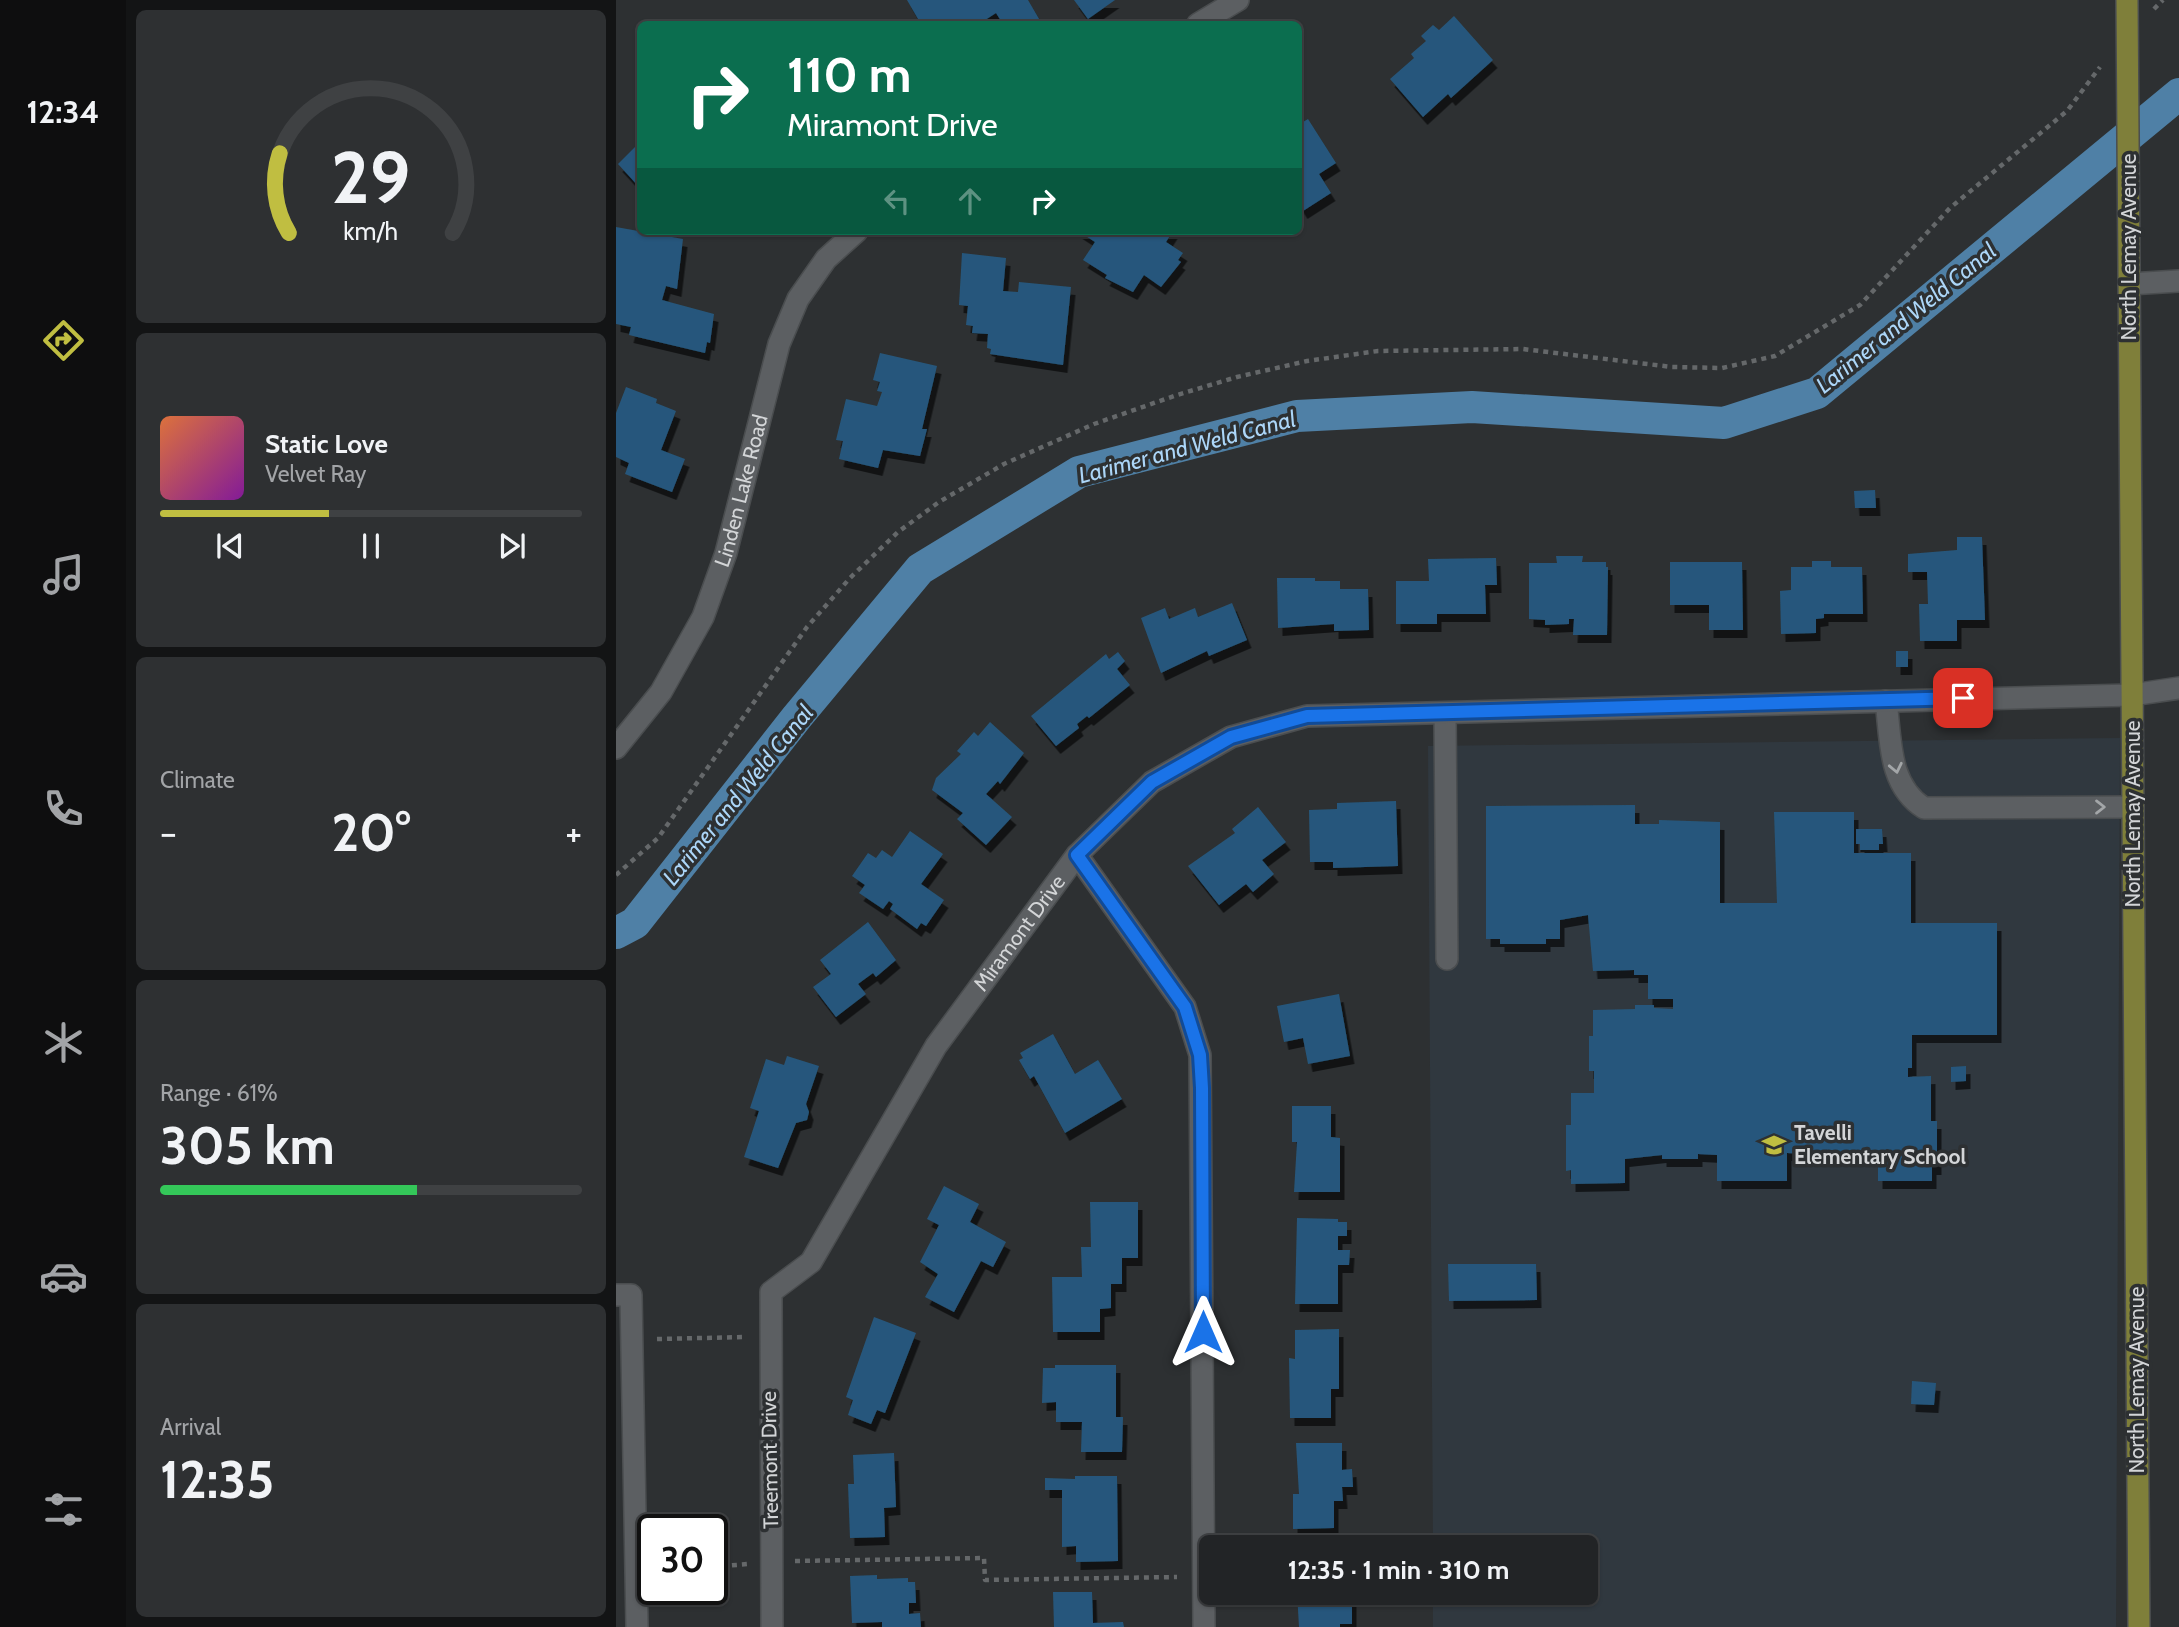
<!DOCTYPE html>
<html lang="en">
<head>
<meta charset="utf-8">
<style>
	body { margin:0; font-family:Cabin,sans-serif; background:#2e3032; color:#f1f3f6; height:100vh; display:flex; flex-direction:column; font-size:26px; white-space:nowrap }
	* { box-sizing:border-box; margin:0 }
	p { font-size:23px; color:#a2a4a7 }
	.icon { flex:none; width:38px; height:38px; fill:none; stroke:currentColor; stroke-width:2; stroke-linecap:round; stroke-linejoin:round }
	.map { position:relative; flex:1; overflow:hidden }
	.drawer { display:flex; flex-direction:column; gap:10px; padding:10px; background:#131415; width:490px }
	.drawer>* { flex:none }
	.guide { position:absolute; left:21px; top:21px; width:665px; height:214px; border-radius:10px; box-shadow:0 2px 5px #0004,0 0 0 2px #3f4143; background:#0b6e4f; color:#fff; overflow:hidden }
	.speed { position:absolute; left:21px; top:1514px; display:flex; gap:14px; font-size:35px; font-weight:700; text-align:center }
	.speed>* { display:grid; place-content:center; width:91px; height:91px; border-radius:50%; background:#222426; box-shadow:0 2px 5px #0004,0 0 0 2px #3f4143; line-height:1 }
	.speed .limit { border:4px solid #111; border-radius:10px; background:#fff; color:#111 }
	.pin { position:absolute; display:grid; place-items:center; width:60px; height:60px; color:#fff; margin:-30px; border-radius:14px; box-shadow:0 4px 10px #0006 }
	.me { position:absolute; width:77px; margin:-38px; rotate:0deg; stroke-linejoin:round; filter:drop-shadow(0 0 5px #0008) }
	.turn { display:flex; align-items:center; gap:24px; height:147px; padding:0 35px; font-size:32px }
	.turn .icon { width:91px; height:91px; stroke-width:2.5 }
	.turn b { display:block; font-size:49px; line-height:60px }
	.lanes { display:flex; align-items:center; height:66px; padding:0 35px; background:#0003; justify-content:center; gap:35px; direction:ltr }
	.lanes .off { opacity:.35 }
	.big { font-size:52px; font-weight:800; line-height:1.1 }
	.drawer .card { flex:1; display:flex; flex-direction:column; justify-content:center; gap:10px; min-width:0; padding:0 24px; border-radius:10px; background:#2e3032 }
	.drawer .dial { align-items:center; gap:0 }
	.dial svg { height:182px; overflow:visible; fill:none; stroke:#3f4143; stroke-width:7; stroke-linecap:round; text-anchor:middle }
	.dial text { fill:#f1f3f6; stroke:none }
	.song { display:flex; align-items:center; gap:21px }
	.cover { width:84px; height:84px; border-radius:10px; background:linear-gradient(135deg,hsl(20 70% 55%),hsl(290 70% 35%)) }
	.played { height:7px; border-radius:4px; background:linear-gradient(90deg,#c0be41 40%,#3f4143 40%) }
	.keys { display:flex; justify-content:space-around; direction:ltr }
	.heat { display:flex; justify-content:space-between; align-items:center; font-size:38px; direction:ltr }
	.charge { height:10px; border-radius:5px; background:linear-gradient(90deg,#34c759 61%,#3f4143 0) }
	.trip { position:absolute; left:583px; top:1535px; width:399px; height:70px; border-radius:10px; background:#222426; box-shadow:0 2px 5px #0004,0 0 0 2px #3f4143; font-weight:800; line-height:70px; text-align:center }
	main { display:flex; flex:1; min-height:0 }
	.menu { display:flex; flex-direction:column; width:126px; justify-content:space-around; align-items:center; background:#0e0e0f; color:#a2a4a7 }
	.menu .icon { width:49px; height:49px }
	.menu .active { color:#c0be41 }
	.menu b { font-size:32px; color:#f1f3f6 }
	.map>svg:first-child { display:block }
</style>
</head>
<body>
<main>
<nav class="menu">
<b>12:34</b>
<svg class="icon active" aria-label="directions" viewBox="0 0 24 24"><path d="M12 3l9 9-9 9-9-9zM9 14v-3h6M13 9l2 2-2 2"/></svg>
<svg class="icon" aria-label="music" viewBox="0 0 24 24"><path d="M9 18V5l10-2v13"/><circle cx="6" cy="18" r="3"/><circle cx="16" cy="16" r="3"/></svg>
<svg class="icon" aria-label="phone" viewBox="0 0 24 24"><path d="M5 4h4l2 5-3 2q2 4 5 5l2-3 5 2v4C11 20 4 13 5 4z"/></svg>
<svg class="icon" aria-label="climate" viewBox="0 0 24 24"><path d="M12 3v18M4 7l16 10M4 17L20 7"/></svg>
<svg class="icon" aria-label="car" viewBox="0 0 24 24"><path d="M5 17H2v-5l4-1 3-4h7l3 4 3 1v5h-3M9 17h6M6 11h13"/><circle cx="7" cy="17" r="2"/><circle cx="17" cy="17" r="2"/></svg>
<svg class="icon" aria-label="filters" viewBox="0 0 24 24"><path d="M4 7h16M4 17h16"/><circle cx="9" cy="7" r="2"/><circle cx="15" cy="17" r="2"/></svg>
</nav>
<section class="drawer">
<div class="card dial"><svg viewBox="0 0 100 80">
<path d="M14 69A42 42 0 1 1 86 69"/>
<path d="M14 69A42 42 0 0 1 10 34" stroke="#c0be41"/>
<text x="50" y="56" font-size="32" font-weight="700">29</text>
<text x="50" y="72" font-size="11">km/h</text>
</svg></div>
<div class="card">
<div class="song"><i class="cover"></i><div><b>Static Love</b><p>Velvet Ray</p></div></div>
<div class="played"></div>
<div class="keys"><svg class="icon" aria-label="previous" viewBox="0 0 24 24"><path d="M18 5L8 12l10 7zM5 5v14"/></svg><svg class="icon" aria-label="pause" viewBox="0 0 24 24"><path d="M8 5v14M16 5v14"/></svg><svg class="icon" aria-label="next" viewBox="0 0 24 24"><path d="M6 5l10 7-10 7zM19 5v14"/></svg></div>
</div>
<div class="card"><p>Climate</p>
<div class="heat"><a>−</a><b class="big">20°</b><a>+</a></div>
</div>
<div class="card"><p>Range · 61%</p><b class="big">305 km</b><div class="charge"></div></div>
<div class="card"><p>Arrival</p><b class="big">12:35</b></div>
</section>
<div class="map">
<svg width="1563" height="1627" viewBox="0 0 1563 1627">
	<defs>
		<filter id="shadow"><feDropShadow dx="4.5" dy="8" stdDeviation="0" flood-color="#0009"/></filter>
	</defs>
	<rect width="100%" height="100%" fill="#2d3032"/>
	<polygon fill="#30383f" points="1504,738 1500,1627 817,1627 817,1593 970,1592 970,1547 817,1547 812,746"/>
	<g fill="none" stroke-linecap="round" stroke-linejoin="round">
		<polyline stroke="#4f80a6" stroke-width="32" points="0,933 19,923 181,717 304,569 463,472 681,416 856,407 1108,423 1201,393 1563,94"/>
	</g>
	<g fill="#26577b" filter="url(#shadow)">
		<polygon points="291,0 412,0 426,24 387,24 380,13 363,24 305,24"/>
		<polygon points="458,0 499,0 472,19"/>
		<polygon points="838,16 877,60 835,98 832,94 807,117 774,79 798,58 795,54 810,41 805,36 817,25 823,30"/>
		<polygon points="692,119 720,163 703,174 715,193 687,211 682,203 682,125"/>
		<polygon points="24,142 24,188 2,164"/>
		<polygon points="0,227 67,239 61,289 50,286 46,300 98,314 94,343 91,342 89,353 13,335 15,327 0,324"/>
		<polygon points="462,231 557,231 550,242 567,253 562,260 565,262 545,287 528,275 517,292 489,278 491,275 467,260 479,242"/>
		<polygon points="346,253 390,258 387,291 402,292 403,282 455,287 447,365 374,354 375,349 371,348 372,334 356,333 357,326 350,325 352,306 343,305"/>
		<polygon points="264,353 321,366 306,429 311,429 304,456 267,450 262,468 223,459 227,441 220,440 230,399 261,406 266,392 261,391 264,382 257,380"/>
		<polygon points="10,387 41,399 40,403 60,411 45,450 69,459 56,492 9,474 13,463 0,457 0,413"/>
		<polygon points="1259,490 1260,508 1239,508 1238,491"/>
		<polygon points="1341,537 1366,537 1369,620 1341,620 1341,641 1304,641 1303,604 1312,604 1311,572 1292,572 1292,554 1341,550"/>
		<polygon points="940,556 967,556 966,562 990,562 990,567 992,567 991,635 957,635 958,619 953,619 953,624 929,625 929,620 913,619 913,563 941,563"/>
		<polygon points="880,558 881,585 869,585 870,614 821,614 821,624 780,624 780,581 813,581 812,559"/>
		<polygon points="1196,561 1215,561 1215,567 1246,567 1247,614 1208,614 1208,618 1200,619 1200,633 1165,634 1164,591 1175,590 1175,567 1196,567"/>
		<polygon points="1054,562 1126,562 1127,630 1093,630 1093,605 1054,605"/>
		<polygon points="661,578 699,578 699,581 724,581 724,589 752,589 753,630 718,631 718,624 662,628"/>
		<polygon points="616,603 631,640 593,656 591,651 545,673 525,618 549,608 553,619 579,608 582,617"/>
		<rect x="1280" y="651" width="12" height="16"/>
		<polygon points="502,652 509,661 501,669 514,685 473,718 471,716 461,724 463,728 440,746 415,716 490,654 493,659"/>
		<polygon points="374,722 408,753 384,784 382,781 370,794 396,817 370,845 341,819 347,813 316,790 320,778 345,754 341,751 358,732 362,736"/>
		<polygon points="780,801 782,866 717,868 717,862 694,862 693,810 721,809 721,803"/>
		<polygon points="1019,805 1019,824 1043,824 1043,820 1104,822 1104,903 1161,903 1158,812 1238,812 1238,853 1295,853 1295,923 1381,923 1381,1035 1296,1035 1296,1068 1292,1068 1292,1077 1315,1076 1315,1121 1321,1121 1321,1167 1316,1167 1316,1181 1262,1181 1262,1157 1224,1153 1224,1158 1190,1158 1190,1154 1171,1153 1171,1181 1101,1181 1101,1155 1082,1154 1082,1159 1046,1159 1046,1155 1009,1159 1009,1183 955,1184 955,1170 950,1171 950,1125 955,1125 955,1093 978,1093 978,1071 973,1071 973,1036 977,1036 977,1010 1019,1009 1019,1005 1038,1005 1038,1008 1057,1009 1057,999 1032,999 1032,975 1018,975 1018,970 977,971 972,915 944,920 944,939 930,939 930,944 884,944 884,939 870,939 870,806"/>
		<polygon points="642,807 670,842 646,860 658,874 637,892 630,884 603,905 572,866 619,833 616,829"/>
		<polygon points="1240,829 1266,829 1267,844 1263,844 1263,850 1244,850 1244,844 1240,844"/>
		<polygon points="294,831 327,854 305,884 328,900 310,926 305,923 301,929 274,909 277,904 273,901 267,909 243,893 249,885 236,876 252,853 260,858 266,850 276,857"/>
		<polygon points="252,922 280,960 260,977 257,973 242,984 250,994 220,1017 197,987 215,974 204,960"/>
		<polygon points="723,994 734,1056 692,1064 687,1038 668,1042 661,1006"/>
		<polygon points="437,1034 459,1074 482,1060 506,1099 449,1133 418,1076 414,1079 403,1060 407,1058 404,1053"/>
		<polygon points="171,1056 203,1066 190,1104 193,1112 191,1120 180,1123 162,1168 128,1157 143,1111 134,1108 150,1059 168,1065"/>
		<polygon points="1350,1066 1350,1081 1335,1082 1335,1067"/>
		<polygon points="676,1106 715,1106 715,1137 724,1138 724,1192 678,1192 681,1142 676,1142"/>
		<polygon points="328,1186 363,1204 354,1222 390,1242 377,1267 365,1261 338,1312 309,1297 322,1274 304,1262 323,1225 311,1219"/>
		<polygon points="474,1202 522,1202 522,1258 506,1258 506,1284 495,1284 495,1308 484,1309 484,1332 437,1332 436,1277 466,1277 465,1247 475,1247"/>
		<polygon points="681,1218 722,1219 722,1222 731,1222 731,1236 722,1236 722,1250 734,1250 733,1265 722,1265 722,1304 679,1304"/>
		<polygon points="832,1264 920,1264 921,1300 833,1301"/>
		<polygon points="258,1317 300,1333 269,1413 261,1410 255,1424 232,1415 237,1400 230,1397"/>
		<polygon points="723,1329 723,1389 715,1389 715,1418 674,1418 673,1358 679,1359 679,1330"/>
		<polygon points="439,1365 500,1365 500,1417 507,1417 506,1452 465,1452 466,1422 440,1422 440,1402 426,1403 427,1368 439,1368"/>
		<polygon points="1296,1381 1320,1383 1318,1405 1295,1404"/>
		<polygon points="680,1443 726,1443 726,1470 736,1469 737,1487 726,1487 727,1501 718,1501 718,1528 677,1529 677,1494 683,1494"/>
		<polygon points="278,1453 280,1507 268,1508 269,1537 234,1538 232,1484 238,1484 237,1455"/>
		<polygon points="459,1476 501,1476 502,1561 460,1562 460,1546 446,1547 446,1490 429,1490 429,1478 459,1479"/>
		<polygon points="261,1575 261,1579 292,1578 292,1582 299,1582 300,1603 293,1603 293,1614 304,1613 305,1627 266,1627 266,1622 236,1623 234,1576"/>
		<polygon points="437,1592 476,1592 477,1623 507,1622 508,1627 438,1627"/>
		<polygon points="681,1592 736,1592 736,1624 724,1624 724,1627 683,1627"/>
	</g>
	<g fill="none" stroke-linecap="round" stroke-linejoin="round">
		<g stroke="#4a4d4f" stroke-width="24">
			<g id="minor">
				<polyline points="582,24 622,0"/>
				<polyline points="1513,284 1563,281"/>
				<path d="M1270,701C1275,740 1272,785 1308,808L1517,807"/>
				<polyline points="829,713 831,959"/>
				<path id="s1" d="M0,748L45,692L87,617L110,553L163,344L182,299L210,259L241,231"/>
				<polyline points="461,855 569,1007 584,1055 588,1627"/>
				<polyline points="0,1295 15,1295 21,1627"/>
				<path id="s2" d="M156,1627L155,1292L195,1262L320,1046L461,855L536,782L615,737L691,716L1516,695L1563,688"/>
			</g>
		</g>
		<g stroke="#4a4d4f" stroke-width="24">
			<polyline id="major" points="1511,0 1523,1627"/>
		</g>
		<g stroke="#65686a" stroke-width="4.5" stroke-dasharray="5 5" stroke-linecap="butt">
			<polyline points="1538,9 1547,0"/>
			<polyline points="0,875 42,838 191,627 234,578 282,532 323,502 388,464 478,424 561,395 621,377 691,361 762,351 907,349 1056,367 1106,368 1159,356 1244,305 1334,208 1451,111 1484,67"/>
			<polyline points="41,1339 130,1337"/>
			<polyline points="723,1547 817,1544"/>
			<polyline points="179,1561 368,1558 369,1580 561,1577"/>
			<polyline points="96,1567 132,1564"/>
		</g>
		<use href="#minor" stroke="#5c5f62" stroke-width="21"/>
		<use href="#major" stroke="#7f7f3a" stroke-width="21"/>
	</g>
	<defs><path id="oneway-chevron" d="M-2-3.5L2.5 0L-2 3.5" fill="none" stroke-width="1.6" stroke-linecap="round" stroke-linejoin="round" transform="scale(1.75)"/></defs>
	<g stroke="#a3a6a8">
		<use href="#oneway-chevron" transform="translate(1280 768) rotate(78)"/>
		<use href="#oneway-chevron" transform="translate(1484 807)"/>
	</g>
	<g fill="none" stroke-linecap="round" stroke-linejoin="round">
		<g stroke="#114b97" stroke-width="18">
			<polyline id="route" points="587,1332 586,1088 584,1055 569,1007 461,855 536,782 615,737 691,716 1347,698"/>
		</g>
		<use href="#route" stroke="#1a73e8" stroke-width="12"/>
	</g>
	<defs>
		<g id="school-bare" transform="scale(1.89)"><path d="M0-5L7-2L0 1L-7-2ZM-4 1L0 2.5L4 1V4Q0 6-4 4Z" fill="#c0be41" stroke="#2d3032" stroke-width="2.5" paint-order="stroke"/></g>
	</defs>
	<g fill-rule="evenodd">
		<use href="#school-bare" x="1158" y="1145"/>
	</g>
	<g text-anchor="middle" stroke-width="7" stroke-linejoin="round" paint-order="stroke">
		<g font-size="21" fill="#d3d5d7" stroke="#2d3032">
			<text transform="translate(1513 247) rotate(-90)" y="7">North Lemay Avenue</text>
			<text dy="7" stroke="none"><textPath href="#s1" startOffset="290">Linden Lake Road</textPath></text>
			<text transform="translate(1517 814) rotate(-90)" y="7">North Lemay Avenue</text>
			<text dy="7" stroke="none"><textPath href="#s2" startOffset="775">Miramont Drive</textPath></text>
			<text transform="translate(1521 1380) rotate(-90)" y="7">North Lemay Avenue</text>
			<text transform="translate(154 1460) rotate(-91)" y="7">Treemont Drive</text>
		</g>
		<g font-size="21" font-weight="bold" fill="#d3d5d7" stroke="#2d3032" text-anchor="start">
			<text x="1178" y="1140">Tavelli<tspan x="1178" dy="24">Elementary School</tspan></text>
		</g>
		<g font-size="23" font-style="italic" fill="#acd6f8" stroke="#2d3032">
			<text transform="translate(1290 318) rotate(-39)" y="8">Larimer and Weld Canal</text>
			<text transform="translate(571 447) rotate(-15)" y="8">Larimer and Weld Canal</text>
			<text transform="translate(122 795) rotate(-51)" y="8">Larimer and Weld Canal</text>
		</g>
	</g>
</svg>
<div class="speed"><div class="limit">30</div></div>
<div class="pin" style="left:1347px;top:698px;background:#d93025"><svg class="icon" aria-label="arrive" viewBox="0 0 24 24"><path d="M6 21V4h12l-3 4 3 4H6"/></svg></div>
<svg class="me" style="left:587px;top:1332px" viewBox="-20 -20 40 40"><path d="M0-17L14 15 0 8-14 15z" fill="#1a73e8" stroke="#fff" stroke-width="4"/></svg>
<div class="trip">12:35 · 1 min · 310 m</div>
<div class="guide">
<div class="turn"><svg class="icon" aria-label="right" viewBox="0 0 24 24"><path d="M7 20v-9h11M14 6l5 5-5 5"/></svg><div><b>110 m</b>Miramont Drive</div></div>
<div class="lanes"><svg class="icon off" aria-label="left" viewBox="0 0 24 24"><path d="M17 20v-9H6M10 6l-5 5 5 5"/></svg><svg class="icon off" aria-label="ahead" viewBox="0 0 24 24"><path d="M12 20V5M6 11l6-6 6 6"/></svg><svg class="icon" aria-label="right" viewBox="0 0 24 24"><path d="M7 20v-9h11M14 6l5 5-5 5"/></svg></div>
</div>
</div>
</main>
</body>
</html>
